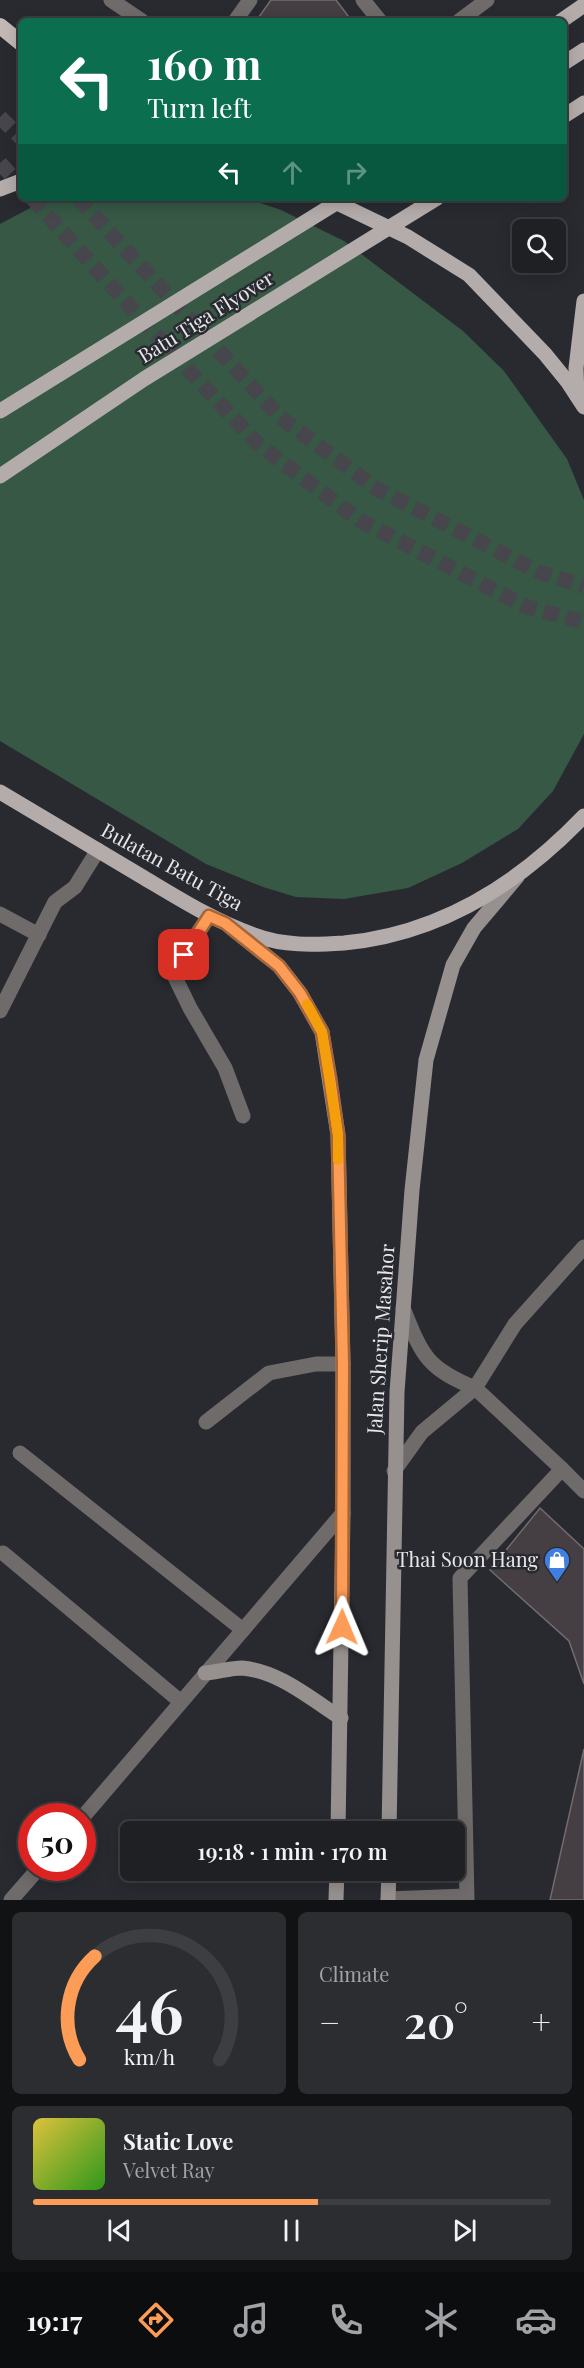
<!DOCTYPE html>
<html lang="en">
<head>
<meta charset="utf-8">
<style>
	body { margin:0; font-family:"Playfair Display",serif; background:#2c2d31; color:#f1f3f6; height:100vh; display:flex; flex-direction:column; font-size:22px; white-space:nowrap }
	* { box-sizing:border-box; margin:0 }
	p { font-size:20px; color:#a1a3a6 }
	.icon { flex:none; width:33px; height:33px; fill:none; stroke:currentColor; stroke-width:2; stroke-linecap:round; stroke-linejoin:round }
	.map { position:relative; height:1900px; overflow:hidden }
	.sheet { display:flex; flex-direction:column; gap:12px; padding:12px; background:#111214; flex:1 }
	.sheet>* { flex:none }
	.guide { position:absolute; left:18px; top:18px; width:549px; height:183px; border-radius:9px; box-shadow:0 3px 15px #0003,0 0 0 2px #3c3e41; background:#0b6e4f; color:#fff; overflow:hidden }
	.fabs { position:absolute; left:512px; top:219px; display:grid; gap:12px }
	.fabs a { display:grid; place-items:center; width:54px; height:54px; border-radius:9px; background:#1f2024; box-shadow:0 3px 15px #0003,0 0 0 2px #3c3e41; font-size:30px }
	.speed { position:absolute; left:18px; top:1803px; display:flex; gap:12px; font-size:30px; font-weight:700; text-align:center }
	.speed>* { display:grid; place-content:center; width:78px; height:78px; border-radius:50%; background:#1f2024; box-shadow:0 3px 15px #0003,0 0 0 2px #3c3e41; line-height:1 }
	.speed .limit { border:9px solid #d22; background:#fff; color:#111 }
	.pin { position:absolute; display:grid; place-items:center; width:51px; height:51px; color:#fff; margin:-26px; border-radius:12px; box-shadow:0 3px 9px #0006 }
	.me { position:absolute; width:66px; margin:-33px; rotate:1deg; stroke-linejoin:round; filter:drop-shadow(0 0 4px #0008) }
	.turn { display:flex; align-items:center; gap:21px; height:126px; padding:0 30px; font-size:27px }
	.turn .icon { width:78px; height:78px; stroke-width:2.5 }
	.turn b { display:block; font-size:42px; line-height:51px }
	.lanes { display:flex; align-items:center; height:57px; padding:0 30px; background:#0003; justify-content:center; gap:30px; direction:ltr }
	.lanes .off { opacity:.35 }
	.big { font-size:45px; font-weight:600; line-height:1.1 }
	.sheet .widget { flex:1; display:flex; flex-direction:column; justify-content:center; gap:9px; min-width:0; padding:0 21px; border-radius:9px; background:#2c2d31 }
	.sheet .dial { align-items:center; gap:0 }
	.dial svg { height:156px; overflow:visible; fill:none; stroke:#3c3e41; stroke-width:7; stroke-linecap:round; text-anchor:middle }
	.dial text { fill:#f1f3f6; stroke:none }
	.song { display:flex; align-items:center; gap:18px }
	.cover { width:72px; height:72px; border-radius:9px; background:linear-gradient(135deg,hsl(50 70% 55%),hsl(110 70% 35%)) }
	.played { height:6px; border-radius:3px; background:linear-gradient(90deg,#fd9c56 55%,#3c3e41 55%) }
	.keys { display:flex; justify-content:space-around; direction:ltr }
	.heat { display:flex; justify-content:space-between; align-items:center; font-size:33px; direction:ltr }
	.sheet .tiles { flex:1; display:grid; gap:12px; grid-template-columns:1fr 1fr }
	.widget:last-child { grid-column:span 2 }
	.trip { position:absolute; left:120px; top:1821px; width:345px; height:60px; border-radius:9px; background:#1f2024; box-shadow:0 3px 15px #0003,0 0 0 2px #3c3e41; font-weight:600; line-height:60px; text-align:center }
	.menu { display:flex; height:96px; justify-content:space-around; align-items:center; background:#0c0d0e; color:#a1a3a6 }
	.menu .icon { width:42px; height:42px }
	.menu .selected { color:#fd9c56 }
	.menu b { font-size:27px; color:#f1f3f6 }
	.map>svg:first-child { display:block }
</style>
</head>
<body>
<div class="map">
<svg width="584" height="1900" viewBox="0 0 584 1900">
	<rect width="100%" height="100%" fill="#292a30"/>
	<polygon fill="#365845" points="49,198 245,198 281,210 344,241 463,331 504,371 567,459 584,500 584,734 553,791 518,829 462,863 408,888 344,899 296,897 263,887 206,864 0,741 0,224"/>
	<g fill="#453f44" stroke="#726b70" stroke-width="1.5">
		<polygon points="271,0 336,0 352,21 256,21"/>
		<polygon points="540,1508 584,1549 584,1684 569,1641 490,1570"/>
		<polygon points="584,1749 584,1900 550,1900"/>
	</g>
	<g fill="none" stroke-linecap="round" stroke-linejoin="round">
		<g stroke="#46464c" stroke-width="15" stroke-dasharray="15 8" stroke-linecap="butt">
			<polyline points="0,117 21,138"/>
			<polyline points="0,163 21,186"/>
			<polyline points="32,198 154,333 258,444 359,520 527,607 584,622"/>
			<polyline points="78,198 280,417 377,489 539,572 584,586"/>
		</g>
		<g stroke="#6f6b6a" stroke-width="15">
			<polyline points="363,0 380,21"/>
			<polyline points="0,914 39,935"/>
			<polyline points="209,916 172,971 190,1008 225,1068 243,1116"/>
			<polyline points="0,1011 55,902 75,887 98,850"/>
			<polyline points="475,1388 562,1469"/>
			<polyline points="206,1422 269,1373 316,1364 343,1364"/>
			<polyline points="388,1899 465,1896"/>
			<polyline points="467,1900 460,1578 562,1469 584,1491"/>
		</g>
		<g stroke="#6f6b6a" stroke-width="15">
			<polyline points="111,0 142,21"/>
			<polyline points="235,21 250,0"/>
			<polyline points="459,21 487,0"/>
			<path d="M403,1308C422,1355 426,1368 475,1388"/>
			<polyline points="20,1453 243,1630"/>
			<polyline points="394,1471 422,1432 475,1388 515,1324 584,1247"/>
			<polyline points="3,1553 181,1702"/>
			<polyline points="82,1818 343,1513"/>
			<polyline points="11,1900 39,1868"/>
		</g>
		<g stroke="#96908e" stroke-width="15">
			<polyline points="230,927 279,966 300,993 322,1032 338,1135 343,1364 343,1513 338,1832"/>
			<path d="M205,1673C217,1672 231,1668 242,1668C279,1671 311,1699 341,1718"/>
			<polyline points="389,1832 397,1392 412,1190 426,1060 453,965 474,928 517,877"/>
			<polyline points="336,1900 337,1870"/>
			<polyline points="388,1900 389,1870"/>
		</g>
		<g stroke="#b4acaa" stroke-width="15">
			<polyline points="561,21 584,5"/>
			<polyline points="564,63 584,50"/>
			<polyline points="564,116 584,103"/>
			<polyline points="0,189 21,181"/>
			<polyline points="331,200 408,237 469,275 545,354 567,381 584,407"/>
			<polyline points="577,396 576,368 584,301"/>
			<polyline points="0,411 344,198"/>
			<polyline points="0,476 144,379 437,198"/>
			<path d="M0,792C47,820 94,848 141,876C178,898 214,921 254,935C283,946 313,945 344,943C439,934 519,884 584,816"/>
		</g>
		<polyline stroke="#c2b9b6" stroke-width="16" points="0,26 21,43"/>
	</g>
	<g fill="none" stroke-linecap="round" stroke-linejoin="round">
		<g stroke="#a46538" stroke-width="15">
			<polyline id="route" points="184,955 209,916 225,923 279,966 300,993 322,1032 330,1078 338,1135 343,1364 342,1627"/>
		</g>
		<use href="#route" stroke="#fd9c56" stroke-width="10"/>
		<polyline stroke="#f59e0b" stroke-width="10" points="307,1004 322,1032 338,1135 338,1160"/>
	</g>
	<defs>
		<g id="shop-pin" transform="scale(1.35)"><path d="M0 17L-7.5 6A9.5 9.5 0 1 1 7.5 6Z" fill="#3f7fe0" stroke="#292a30"/><path d="M-5-2.5h2.3a2.7 3.5 0 0 1 5.4 0H5L5.5 6h-11ZM-1.5-2.5h3a1.5 2.3 0 0 0-3 0Z" fill="#fff"/></g>
	</defs>
	<g fill-rule="evenodd">
		<use href="#shop-pin" x="557" y="1560"/>
	</g>
	<g text-anchor="middle" stroke-width="5" stroke-linejoin="round" paint-order="stroke">
		<g font-size="20" fill="#e7e7eb" stroke="#292a30">
			<text transform="translate(206 317) rotate(-32)" y="7">Batu Tiga Flyover</text>
			<text transform="translate(172 867) rotate(29)" y="7">Bulatan Batu Tiga</text>
			<text transform="translate(381 1339) rotate(-86)" y="7">Jalan Sherip Masahor</text>
		</g>
		<g font-size="20" fill="#e7e7eb" stroke="#292a30" text-anchor="end">
			<text x="538" y="1567">Thai Soon Hang</text>
		</g>
	</g>
</svg>
<div class="fabs">
<a><svg class="icon" aria-label="search" viewBox="0 0 24 24"><circle cx="10" cy="10" r="6"/><path d="M15 15l6 6"/></svg></a>
</div>
<div class="speed"><div class="limit">50</div></div>
<div class="pin" style="left:184px;top:955px;background:#d93025"><svg class="icon" aria-label="arrive" viewBox="0 0 24 24"><path d="M6 21V4h12l-3 4 3 4H6"/></svg></div>
<svg class="me" style="left:342px;top:1627px" viewBox="-20 -20 40 40"><path d="M0-17L14 15 0 8-14 15z" fill="#fd9c56" stroke="#fff" stroke-width="4"/></svg>
<div class="trip">19:18 · 1 min · 170 m</div>
<div class="guide">
<div class="turn"><svg class="icon" aria-label="left" viewBox="0 0 24 24"><path d="M17 20v-9H6M10 6l-5 5 5 5"/></svg><div><b>160 m</b>Turn left</div></div>
<div class="lanes"><svg class="icon" aria-label="left" viewBox="0 0 24 24"><path d="M17 20v-9H6M10 6l-5 5 5 5"/></svg><svg class="icon off" aria-label="ahead" viewBox="0 0 24 24"><path d="M12 20V5M6 11l6-6 6 6"/></svg><svg class="icon off" aria-label="right" viewBox="0 0 24 24"><path d="M7 20v-9h11M14 6l5 5-5 5"/></svg></div>
</div>
</div>
<section class="sheet">
<div class="tiles">
<div class="widget dial"><svg viewBox="0 0 100 80">
<path d="M14 69A42 42 0 1 1 86 69"/>
<path d="M14 69A42 42 0 0 1 22 16" stroke="#fd9c56"/>
<text x="50" y="56" font-size="32" font-weight="700">46</text>
<text x="50" y="72" font-size="11">km/h</text>
</svg></div>
<div class="widget"><p>Climate</p>
<div class="heat"><a>−</a><b class="big">20°</b><a>+</a></div>
</div>
<div class="widget">
<div class="song"><i class="cover"></i><div><b>Static Love</b><p>Velvet Ray</p></div></div>
<div class="played"></div>
<div class="keys"><svg class="icon" aria-label="previous" viewBox="0 0 24 24"><path d="M18 5L8 12l10 7zM5 5v14"/></svg><svg class="icon" aria-label="pause" viewBox="0 0 24 24"><path d="M8 5v14M16 5v14"/></svg><svg class="icon" aria-label="next" viewBox="0 0 24 24"><path d="M6 5l10 7-10 7zM19 5v14"/></svg></div>
</div>
</div>
</section>
<nav class="menu">
<b>19:17</b>
<svg class="icon selected" aria-label="directions" viewBox="0 0 24 24"><path d="M12 3l9 9-9 9-9-9zM9 14v-3h6M13 9l2 2-2 2"/></svg>
<svg class="icon" aria-label="music" viewBox="0 0 24 24"><path d="M9 18V5l10-2v13"/><circle cx="6" cy="18" r="3"/><circle cx="16" cy="16" r="3"/></svg>
<svg class="icon" aria-label="phone" viewBox="0 0 24 24"><path d="M5 4h4l2 5-3 2q2 4 5 5l2-3 5 2v4C11 20 4 13 5 4z"/></svg>
<svg class="icon" aria-label="climate" viewBox="0 0 24 24"><path d="M12 3v18M4 7l16 10M4 17L20 7"/></svg>
<svg class="icon" aria-label="car" viewBox="0 0 24 24"><path d="M5 17H2v-5l4-1 3-4h7l3 4 3 1v5h-3M9 17h6M6 11h13"/><circle cx="7" cy="17" r="2"/><circle cx="17" cy="17" r="2"/></svg>
</nav>
</body>
</html>
